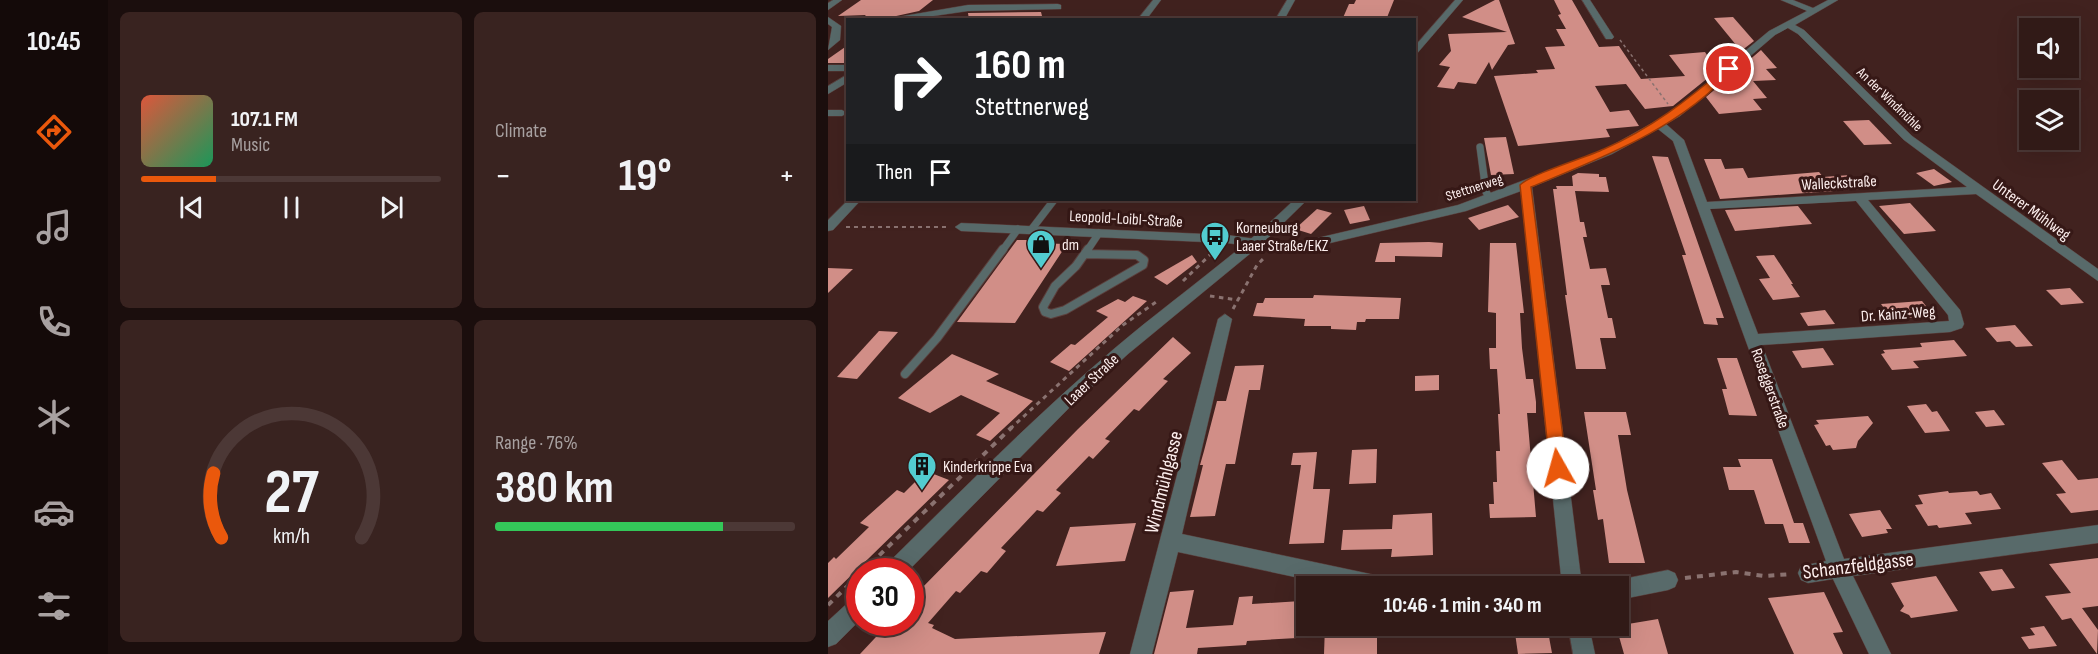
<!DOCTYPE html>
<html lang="en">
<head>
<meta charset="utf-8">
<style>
	body { margin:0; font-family:"Sofia Sans Condensed",sans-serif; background:#392320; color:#f1f3f6; height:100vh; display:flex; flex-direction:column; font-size:22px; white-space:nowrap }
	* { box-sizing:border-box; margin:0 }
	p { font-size:20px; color:#a8a1a1 }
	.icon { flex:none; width:33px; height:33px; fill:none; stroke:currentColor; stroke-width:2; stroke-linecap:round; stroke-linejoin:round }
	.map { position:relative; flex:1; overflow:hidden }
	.side { display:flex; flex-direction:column; gap:12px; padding:12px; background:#1b0e0d; width:720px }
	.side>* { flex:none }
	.banner { position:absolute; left:18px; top:18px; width:570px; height:183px; border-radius:0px; box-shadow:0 6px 24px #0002,0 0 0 2px #4c3836; background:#202124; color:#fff; overflow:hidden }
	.buttons { position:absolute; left:1191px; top:18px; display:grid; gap:12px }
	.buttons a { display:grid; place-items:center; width:60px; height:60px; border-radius:0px; background:#311a17; box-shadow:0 6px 24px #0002,0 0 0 2px #4c3836; font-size:30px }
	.speed { position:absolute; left:18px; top:558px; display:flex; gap:12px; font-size:30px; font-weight:700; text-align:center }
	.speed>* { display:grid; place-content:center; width:78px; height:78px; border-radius:50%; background:#311a17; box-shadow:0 6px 24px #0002,0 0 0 2px #4c3836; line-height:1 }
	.speed .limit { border:9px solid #d22; background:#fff; color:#111 }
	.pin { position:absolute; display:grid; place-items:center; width:51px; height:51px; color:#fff; margin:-26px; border:3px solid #fff; border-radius:50%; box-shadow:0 2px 6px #0007 }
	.me { position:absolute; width:66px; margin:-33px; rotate:353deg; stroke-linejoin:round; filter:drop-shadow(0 0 4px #0008) }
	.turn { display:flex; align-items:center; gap:21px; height:126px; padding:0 30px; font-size:27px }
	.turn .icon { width:78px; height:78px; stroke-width:2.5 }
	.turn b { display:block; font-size:42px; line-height:51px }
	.then { display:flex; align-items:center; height:57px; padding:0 30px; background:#0003; gap:12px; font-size:22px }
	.big { font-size:45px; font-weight:700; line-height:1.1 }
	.side .tile { flex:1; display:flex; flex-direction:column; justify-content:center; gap:9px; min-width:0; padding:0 21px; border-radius:9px; background:#392320 }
	.side .dial { align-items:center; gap:0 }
	.dial svg { height:156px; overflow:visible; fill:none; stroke:#4c3836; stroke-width:7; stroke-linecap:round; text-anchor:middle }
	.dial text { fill:#f1f3f6; stroke:none }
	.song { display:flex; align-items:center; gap:18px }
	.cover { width:72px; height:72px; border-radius:9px; background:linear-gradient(135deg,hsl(10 70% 55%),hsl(150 70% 35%)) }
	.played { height:6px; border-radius:3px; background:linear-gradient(90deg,#ea580c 25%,#4c3836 25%) }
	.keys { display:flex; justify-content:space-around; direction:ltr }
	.heat { display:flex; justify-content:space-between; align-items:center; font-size:33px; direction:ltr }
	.charge { height:9px; border-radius:4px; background:linear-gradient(90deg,#34c759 76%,#4c3836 0) }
	.side .tiles { flex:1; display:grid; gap:12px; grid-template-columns:repeat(2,1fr) }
	.trip { position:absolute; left:468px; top:576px; width:333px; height:60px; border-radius:0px; background:#311a17; box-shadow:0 6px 24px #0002,0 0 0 2px #4c3836; font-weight:700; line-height:60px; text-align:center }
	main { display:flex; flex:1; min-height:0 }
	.menu { display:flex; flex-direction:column; width:108px; justify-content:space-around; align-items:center; background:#140a09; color:#a8a1a1 }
	.menu .icon { width:42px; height:42px }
	.menu .selected { color:#ea580c }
	.menu b { font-size:27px; color:#f1f3f6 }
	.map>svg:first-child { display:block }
</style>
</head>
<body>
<main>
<nav class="menu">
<b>10:45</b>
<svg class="icon selected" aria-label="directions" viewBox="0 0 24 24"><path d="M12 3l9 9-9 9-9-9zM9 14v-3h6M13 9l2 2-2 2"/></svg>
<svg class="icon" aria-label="music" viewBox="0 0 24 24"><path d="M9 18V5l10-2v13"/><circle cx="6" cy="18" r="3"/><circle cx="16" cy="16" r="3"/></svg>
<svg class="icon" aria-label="phone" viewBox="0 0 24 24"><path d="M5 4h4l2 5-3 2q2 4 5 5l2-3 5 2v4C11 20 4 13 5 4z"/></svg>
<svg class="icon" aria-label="climate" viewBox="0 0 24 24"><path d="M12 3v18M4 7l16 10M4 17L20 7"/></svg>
<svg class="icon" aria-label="car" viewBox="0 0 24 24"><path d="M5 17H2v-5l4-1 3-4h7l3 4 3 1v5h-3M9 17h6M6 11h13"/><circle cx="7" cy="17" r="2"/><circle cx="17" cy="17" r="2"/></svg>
<svg class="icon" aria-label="filters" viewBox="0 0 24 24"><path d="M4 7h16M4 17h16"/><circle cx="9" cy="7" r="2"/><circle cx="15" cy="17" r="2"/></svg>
</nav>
<section class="side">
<div class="tiles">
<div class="tile">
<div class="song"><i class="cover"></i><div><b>107.1 FM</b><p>Music</p></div></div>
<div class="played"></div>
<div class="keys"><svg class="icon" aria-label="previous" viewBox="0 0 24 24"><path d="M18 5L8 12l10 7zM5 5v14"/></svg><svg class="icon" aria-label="pause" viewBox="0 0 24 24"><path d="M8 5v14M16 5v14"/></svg><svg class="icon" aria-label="next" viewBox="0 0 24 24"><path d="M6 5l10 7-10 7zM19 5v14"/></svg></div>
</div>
<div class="tile"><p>Climate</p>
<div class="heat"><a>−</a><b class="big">19°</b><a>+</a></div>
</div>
<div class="tile dial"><svg viewBox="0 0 100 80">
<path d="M14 69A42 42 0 1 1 86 69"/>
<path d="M14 69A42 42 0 0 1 10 36" stroke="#ea580c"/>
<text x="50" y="56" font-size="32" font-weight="700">27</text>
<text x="50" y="72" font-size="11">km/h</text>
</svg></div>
<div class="tile"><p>Range · 76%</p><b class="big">380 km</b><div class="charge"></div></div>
</div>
</section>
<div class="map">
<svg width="1270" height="654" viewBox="0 0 1270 654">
	<rect width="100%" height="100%" fill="#41221f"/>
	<g fill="#d18e87">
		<polygon points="33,0 105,0 91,11 50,20 32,20 38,15 10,16"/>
		<polygon points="528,0 566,0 558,20 514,20 521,4 526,4"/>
		<polygon points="667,0 671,0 687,44 680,45 664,70 661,62 648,84 630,82 626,89 609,87 622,67 611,65 623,51 620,34 679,32 634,17"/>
		<polygon points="726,0 744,0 771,47 791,46 813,79 857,76 841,55 877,52 879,55 911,53 845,106 817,109 798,84 767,86 782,112 801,110 811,126 778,129 782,137 690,146 666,76 710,73 708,70 727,69 717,47 737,46 728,29 738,29 730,15 733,14"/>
		<polygon points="213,12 214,16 196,20 141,20 140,13"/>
		<polygon points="905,17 926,41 913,51 886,18"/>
		<polygon points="20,45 20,63 0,63 0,59"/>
		<polygon points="933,50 949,68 938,69 948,80 925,81 939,98 925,99 934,110 891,114 878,97"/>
		<polygon points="1041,120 1064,144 1036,145 1015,121"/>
		<polygon points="678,137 686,174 663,175 656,138"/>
		<polygon points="824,156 840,157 896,318 888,318 890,325 876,324 854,255 858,255"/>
		<polygon points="876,159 893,159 897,169 915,168 920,178 991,172 995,177 1022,175 1034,189 892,199"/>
		<polygon points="1106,169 1124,182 1106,186 1088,173"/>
		<polygon points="750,173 771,174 771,177 778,177 781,192 747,191 752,222 756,222 759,237 755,237 762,269 778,268 782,285 773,285 780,318 784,318 788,338 772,338 778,369 748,369 737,295 739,295 725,189 729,189 728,186 745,186 744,176"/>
		<polygon points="1082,203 1108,231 1076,234 1051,206"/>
		<polygon points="680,205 691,217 651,230 640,218"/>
		<polygon points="536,206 542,220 522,224 516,210"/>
		<polygon points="970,206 984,224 907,231 897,210"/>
		<polygon points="489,209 504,213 483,234 467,229"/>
		<polygon points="189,240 203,240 201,243 239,244 187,323 129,322"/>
		<polygon points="601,242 615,243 614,257 567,256 567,262 547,262 552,243"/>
		<polygon points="662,243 688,243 696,313 692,313 694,348 698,379 705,379 708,402 708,413 699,413 708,517 662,518 661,504 666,504 665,482 669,482 668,451 672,451 670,414 672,414 669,369 662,369 661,348 668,348 668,313 660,312"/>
		<polygon points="364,255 369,262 339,285 326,277"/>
		<polygon points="946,255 965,284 963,284 972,297 945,300 931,279 942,278 928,256"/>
		<polygon points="0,268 25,269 0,293"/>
		<polygon points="1242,288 1256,303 1233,305 1218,290"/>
		<polygon points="486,295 573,298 571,319 538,319 537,322 529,322 528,330 503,329 503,326 476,326 477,319 425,316 429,303 435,303 437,298 485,298"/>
		<polygon points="305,296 319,301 241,371 222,362 243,344 247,345 280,317 268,311 290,299 297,302"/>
		<polygon points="1094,301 1105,315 1065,320 1053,304"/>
		<polygon points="997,310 1007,324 980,326 972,313"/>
		<polygon points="1187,325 1205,346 1188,347 1182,341 1169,342 1157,328"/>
		<polygon points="51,331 70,332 29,379 9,377"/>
		<polygon points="345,337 363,353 335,379 340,381 311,411 306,409 277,439 282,441 265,459 261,456 228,490 233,493 215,512 209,510 173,548 178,551 159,573 153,571 132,593 128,591 100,623 106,625 104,628 127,639 278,632 271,654 32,654 62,622 82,622 85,594 90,592 250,429"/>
		<polygon points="1126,340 1139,356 1085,361 1091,368 1064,370 1053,354 1057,353 1055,350 1094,347 1092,343"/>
		<polygon points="995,348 1006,365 974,368 964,351"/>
		<polygon points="124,354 171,374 158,381 205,401 162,441 148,435 172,413 133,395 102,413 70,398"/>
		<polygon points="889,358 909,358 929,416 901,415 894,389 899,389"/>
		<polygon points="436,365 432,390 421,390 407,464 398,464 387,516 362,517 375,465 372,465 376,451 389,401 398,401 407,366"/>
		<polygon points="611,375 611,390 587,391 587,376"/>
		<polygon points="1098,404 1104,412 1109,411 1122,431 1097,433 1079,406"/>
		<polygon points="1166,410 1177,425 1158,427 1147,412"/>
		<polygon points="756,412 798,412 803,435 790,435 799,490 817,563 781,563 775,519 770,520 765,490 768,490"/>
		<polygon points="1040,416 1045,423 1030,441 1028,448 1005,450 1002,445 998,446 986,425 991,424 988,420"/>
		<polygon points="549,449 548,483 521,484 524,450"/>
		<polygon points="489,452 485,489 502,489 496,543 461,544 473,465 463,465 465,453"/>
		<polygon points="910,459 944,459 966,523 975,523 982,543 961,543 955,524 937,524 926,490 901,490 895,467 913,467"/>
		<polygon points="1234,460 1250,480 1270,478 1270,510 1243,513 1228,494 1238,493 1214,463"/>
		<polygon points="98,471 121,480 0,598 0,563 6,557 8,559 41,527 32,523 69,490 76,493"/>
		<polygon points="1120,491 1121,493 1149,491 1152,495 1163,493 1173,509 1137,513 1144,524 1111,528 1109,525 1100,526 1087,505 1095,504 1090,495"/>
		<polygon points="1052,510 1064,529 1058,529 1060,533 1034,537 1021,514"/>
		<polygon points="604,513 605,555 563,557 564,549 513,550 515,530 564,529 565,515"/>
		<polygon points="308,523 297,561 228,566 242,527"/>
		<polygon points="1270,558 1270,606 1254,608 1270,630 1269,654 1243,618 1234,620 1217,596 1243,593 1221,564"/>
		<polygon points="1174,569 1187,588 1164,591 1151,572"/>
		<polygon points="1108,576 1130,611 1083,618 1081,615 1072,611 1076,606 1063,583"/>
		<polygon points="366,590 358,628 405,625 411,597 425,596 424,604 473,601 469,638 419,641 418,645 370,648 369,654 326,654 342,592"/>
		<polygon points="996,592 1015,632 1005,633 1015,654 966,654 940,598"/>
		<polygon points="830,619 840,654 796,654 788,626"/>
		<polygon points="497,626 549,626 549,654 496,654"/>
		<polygon points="686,626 719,626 724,653 690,654"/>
		<polygon points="1216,626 1229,646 1201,649 1193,637 1207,635 1202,628"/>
	</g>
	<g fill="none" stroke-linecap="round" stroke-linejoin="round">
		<g stroke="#5b3f3c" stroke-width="8">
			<g id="service-far1">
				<polyline points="652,147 658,192 662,198"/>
				<polyline points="203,230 226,200"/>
				<polyline points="174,251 190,229"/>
				<polyline points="259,251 271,233"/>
			</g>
		</g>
		<g stroke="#5b3f3c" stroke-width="10">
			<g id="service">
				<polyline points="257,254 309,255 316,260 315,265 237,310 223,314 217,312 215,307 227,286 248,266 260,249"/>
				<polyline points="77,374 109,338 175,249"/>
			</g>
		</g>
		<g stroke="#5b3f3c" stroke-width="1">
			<g id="minor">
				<polygon points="5,0 14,0 0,10 0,3"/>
				<polygon points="325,0 333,0 318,20 309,20"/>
				<polygon points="459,0 467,0 456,20 447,20"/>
				<polygon points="754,0 762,0 786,37 784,39 778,39"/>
				<path d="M953,0H965L985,8L1000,0H1010L967,25L976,30L1084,136L1270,269V281L1148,194L1040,200L1132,310L1136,324L1134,328L1122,332L934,345L1016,559L1270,525V543L1025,576L1063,654H1041L1005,579L980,583L973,580L970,573L973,566L998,561L845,141L830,129L784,154L704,187L754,586H734L693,191L638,211L464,252L399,243L133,231L127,227L133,223L399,235L464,244L630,205L776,150L844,112L941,31L979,11ZM960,28L970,34L1076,140L1139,187L879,202L856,140L838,124L852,116L947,35ZM1028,201L1120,315L1121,321L930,334L882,209Z"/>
				<polygon points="230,4 233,5 233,9 140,11 78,20 52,20 140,5"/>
				<polygon points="0,17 13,26 12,40 0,50 4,27 0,24"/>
				<rect x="0" y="65" width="20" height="6"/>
				<polygon points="20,74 20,82 0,94 0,86"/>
				<polygon points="0,110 14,110 19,113 14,116 0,116"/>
				<polygon points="20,200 33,200 5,230 0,231 0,220"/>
				<polygon points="397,314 404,319 354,534 547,575 617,576 624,579 627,586 509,586 350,552 324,654 302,654 390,319"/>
				<polygon points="840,570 847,573 850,580 847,587 840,590 790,600 790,586 781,586 783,583 790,580"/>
				<polygon points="740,626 761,626 767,654 745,654"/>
			</g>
		</g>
		<g stroke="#5b3f3c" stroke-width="1">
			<g id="tertiary">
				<polygon points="627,0 635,0 586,57 586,47"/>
				<path d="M466,200H479L435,243L300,354L241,408L79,572H55L58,565C133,491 207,416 287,348C346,298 410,254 466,200Z"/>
				<polygon points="32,595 32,620 8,644 0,647 0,621 25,598"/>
			</g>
		</g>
		<polyline stroke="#8a7270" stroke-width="1.5" stroke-dasharray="3 3" stroke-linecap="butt" points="792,40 840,104"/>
		<polyline stroke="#8a7270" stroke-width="2" stroke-dasharray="4 4" stroke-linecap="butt" points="18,227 119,227"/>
		<g stroke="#8a7270" stroke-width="3" stroke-dasharray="4.5 4.5" stroke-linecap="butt">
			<polyline points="355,281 387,250"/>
			<polyline points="382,296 410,300"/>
			<polyline points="405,309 429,265 438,256"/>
			<polyline points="182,429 295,325 331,300"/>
		</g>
		<g stroke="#8a7270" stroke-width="4" stroke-dasharray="6 6" stroke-linecap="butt">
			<polyline points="34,572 184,427"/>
			<polyline points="857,578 908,572 936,576 964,574"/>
			<polyline points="0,605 32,574"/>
		</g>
		<use href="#service-far1" stroke="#586a6a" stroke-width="7"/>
		<use href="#service" stroke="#586a6a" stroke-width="8"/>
		<use href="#minor" fill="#586a6a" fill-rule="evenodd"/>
		<use href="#tertiary" fill="#586a6a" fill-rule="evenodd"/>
	</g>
	<path fill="#ea580c" stroke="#983908" stroke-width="1.5" d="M898,67L905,69C852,129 775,157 703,187L739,468L736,473L730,475L725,473L722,468L692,185C705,173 757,158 776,149C822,129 860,100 898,67Z"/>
	<defs>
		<g id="bus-pin" transform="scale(1.5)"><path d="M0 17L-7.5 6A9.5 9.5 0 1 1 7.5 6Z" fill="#52ccd0" stroke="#361816"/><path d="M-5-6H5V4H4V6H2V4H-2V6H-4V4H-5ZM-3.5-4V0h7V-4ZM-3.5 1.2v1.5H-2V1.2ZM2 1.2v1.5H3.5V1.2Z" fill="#111"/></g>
		<g id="shop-pin" transform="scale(1.5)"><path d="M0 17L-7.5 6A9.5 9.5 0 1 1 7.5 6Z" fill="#52ccd0" stroke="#361816"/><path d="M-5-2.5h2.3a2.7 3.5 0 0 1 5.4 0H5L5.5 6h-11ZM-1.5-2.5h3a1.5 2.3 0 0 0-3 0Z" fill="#111"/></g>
		<g id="building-pin" transform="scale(1.5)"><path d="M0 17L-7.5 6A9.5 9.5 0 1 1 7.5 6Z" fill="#52ccd0" stroke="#361816"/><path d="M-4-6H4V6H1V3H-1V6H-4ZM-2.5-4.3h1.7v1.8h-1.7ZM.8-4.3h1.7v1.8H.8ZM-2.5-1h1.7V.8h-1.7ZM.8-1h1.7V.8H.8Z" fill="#111"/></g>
	</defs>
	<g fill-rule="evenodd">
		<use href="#bus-pin" x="387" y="236"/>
		<use href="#shop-pin" x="213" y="244"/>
		<use href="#building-pin" x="94" y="466"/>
	</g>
	<g text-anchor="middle" stroke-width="6" stroke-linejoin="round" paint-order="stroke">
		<g font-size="14" fill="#fdefee" stroke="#361816">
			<text transform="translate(1062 99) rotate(44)" y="5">An der Windmühle</text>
			<text transform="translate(646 187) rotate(-18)" y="5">Stettnerweg</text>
		</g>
		<g font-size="16" fill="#fdefee" stroke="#361816">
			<text transform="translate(1011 182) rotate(-3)" y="6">Walleckstraße</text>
			<text transform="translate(1204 209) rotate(36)" y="6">Unterer Mühlweg</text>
			<text transform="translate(298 218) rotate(3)" y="6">Leopold-Loibl-Straße</text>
			<text transform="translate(1070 313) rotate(-4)" y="6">Dr. Kainz-Weg</text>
			<text transform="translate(263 379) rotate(-43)" y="6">Laaer Straße</text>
			<text transform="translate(943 388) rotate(70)" y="6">Roseggerstraße</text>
		</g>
		<g font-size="16" fill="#fdefee" stroke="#361816" text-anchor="start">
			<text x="408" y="233">Korneuburg<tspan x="408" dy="18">Laaer Straße/EKZ</tspan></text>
			<text x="234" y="250">dm</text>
			<text x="115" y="472">Kinderkrippe Eva</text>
		</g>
		<g font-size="20" fill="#fdefee" stroke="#361816">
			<text transform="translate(335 482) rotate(-76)" y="7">Windmühlgasse</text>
			<text transform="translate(1030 565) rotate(-7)" y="7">Schanzfeldgasse</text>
		</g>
	</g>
</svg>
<div class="buttons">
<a><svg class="icon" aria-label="sound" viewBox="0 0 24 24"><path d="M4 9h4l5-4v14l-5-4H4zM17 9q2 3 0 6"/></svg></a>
<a><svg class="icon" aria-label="layers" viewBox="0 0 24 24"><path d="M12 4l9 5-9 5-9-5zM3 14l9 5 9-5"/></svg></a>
</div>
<div class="speed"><div class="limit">30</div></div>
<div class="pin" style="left:901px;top:69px;background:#d93025"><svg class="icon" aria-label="arrive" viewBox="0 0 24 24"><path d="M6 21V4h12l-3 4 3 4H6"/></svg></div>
<svg class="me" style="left:730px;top:468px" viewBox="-20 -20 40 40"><circle r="19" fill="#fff"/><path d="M0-13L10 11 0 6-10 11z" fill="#ea580c"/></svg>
<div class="trip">10:46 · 1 min · 340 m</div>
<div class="banner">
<div class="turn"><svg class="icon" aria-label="right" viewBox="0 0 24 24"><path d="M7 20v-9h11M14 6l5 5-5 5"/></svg><div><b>160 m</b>Stettnerweg</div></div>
<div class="then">Then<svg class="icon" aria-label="arrive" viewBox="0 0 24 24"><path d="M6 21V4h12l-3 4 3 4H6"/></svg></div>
</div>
</div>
</main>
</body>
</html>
